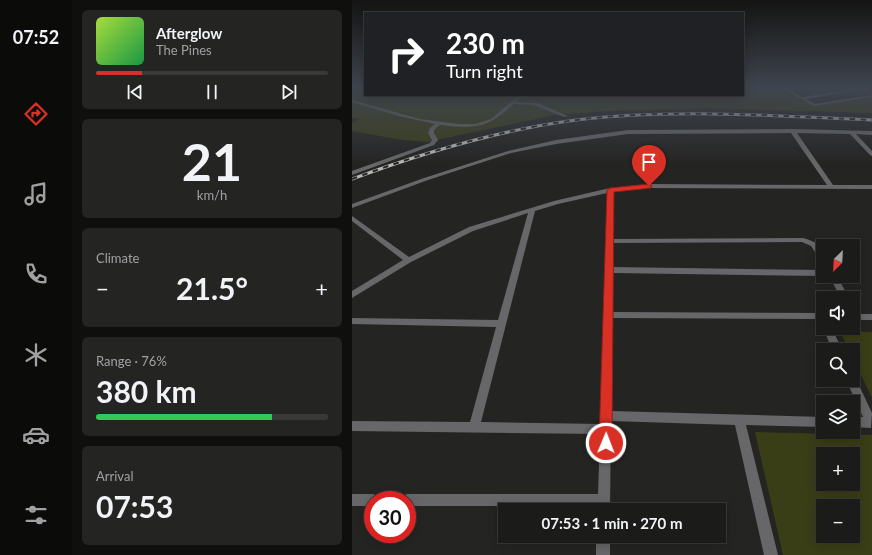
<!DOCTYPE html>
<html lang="en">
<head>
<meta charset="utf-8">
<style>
	body { margin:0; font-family:Lato,sans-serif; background:#242423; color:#f1f3f6; height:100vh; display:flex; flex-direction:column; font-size:15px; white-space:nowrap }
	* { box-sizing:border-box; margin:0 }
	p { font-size:13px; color:#a0a1a2 }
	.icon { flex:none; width:22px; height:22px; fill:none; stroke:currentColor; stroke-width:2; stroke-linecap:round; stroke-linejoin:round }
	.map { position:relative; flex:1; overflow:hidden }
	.side { display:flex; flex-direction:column; gap:10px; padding:10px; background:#0f0f0e; width:280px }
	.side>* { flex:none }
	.top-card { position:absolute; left:12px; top:12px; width:380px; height:84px; border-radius:0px; box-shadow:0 2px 10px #0003,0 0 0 1px #393939; background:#202124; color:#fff; overflow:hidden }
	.needle { width:26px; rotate:204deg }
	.controls { position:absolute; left:464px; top:239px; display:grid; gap:8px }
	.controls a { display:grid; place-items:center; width:44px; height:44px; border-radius:0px; background:#1b1b1a; box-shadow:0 2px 10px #0003,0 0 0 1px #393939; font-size:20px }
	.speed { position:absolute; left:12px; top:491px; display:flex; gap:8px; font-size:20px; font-weight:700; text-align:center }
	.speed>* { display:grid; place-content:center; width:52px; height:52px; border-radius:50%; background:#1b1b1a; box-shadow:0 2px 10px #0003,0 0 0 1px #393939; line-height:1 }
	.speed .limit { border:6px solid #d22; background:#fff; color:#111 }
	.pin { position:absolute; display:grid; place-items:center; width:34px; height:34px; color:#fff; margin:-41px -17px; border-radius:50% 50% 50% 0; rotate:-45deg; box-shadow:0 0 4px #0007 }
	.pin .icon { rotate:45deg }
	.me { position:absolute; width:44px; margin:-22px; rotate:1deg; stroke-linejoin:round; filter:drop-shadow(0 0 3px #0008) }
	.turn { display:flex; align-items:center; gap:14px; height:84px; padding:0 16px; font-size:18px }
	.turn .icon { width:52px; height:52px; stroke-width:2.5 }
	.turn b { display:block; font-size:28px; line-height:34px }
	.big { font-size:30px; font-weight:700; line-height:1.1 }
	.side .tile { flex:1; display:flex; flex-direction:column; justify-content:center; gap:6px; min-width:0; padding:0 14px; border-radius:6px; background:#242423 }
	.side .dial { align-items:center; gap:0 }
	.dial b { font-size:52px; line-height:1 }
	.song { display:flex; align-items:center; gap:12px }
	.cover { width:48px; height:48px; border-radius:6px; background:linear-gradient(135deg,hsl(80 70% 55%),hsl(140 70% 35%)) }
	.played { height:4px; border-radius:2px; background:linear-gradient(90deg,#d93025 20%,#393939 20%) }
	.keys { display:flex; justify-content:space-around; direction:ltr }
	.heat { display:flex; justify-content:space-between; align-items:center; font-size:22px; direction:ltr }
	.charge { height:6px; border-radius:3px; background:linear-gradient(90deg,#34c759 76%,#393939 0) }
	.trip { position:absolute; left:146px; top:503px; width:228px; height:40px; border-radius:0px; background:#1b1b1a; box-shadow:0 2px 10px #0003,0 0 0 1px #393939; font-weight:700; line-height:40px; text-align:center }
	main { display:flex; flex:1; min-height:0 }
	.dock { display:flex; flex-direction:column; width:72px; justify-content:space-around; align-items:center; background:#0b0b0a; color:#a0a1a2 }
	.dock .icon { width:28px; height:28px }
	.dock .on { color:#d93025 }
	.dock b { font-size:18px; color:#f1f3f6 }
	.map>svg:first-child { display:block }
</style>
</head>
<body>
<main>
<nav class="dock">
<b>07:52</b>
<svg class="icon on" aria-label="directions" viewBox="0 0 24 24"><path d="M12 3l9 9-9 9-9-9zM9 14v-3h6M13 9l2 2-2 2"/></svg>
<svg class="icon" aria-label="music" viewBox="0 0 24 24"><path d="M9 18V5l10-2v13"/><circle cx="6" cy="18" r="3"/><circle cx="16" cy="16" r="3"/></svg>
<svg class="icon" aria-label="phone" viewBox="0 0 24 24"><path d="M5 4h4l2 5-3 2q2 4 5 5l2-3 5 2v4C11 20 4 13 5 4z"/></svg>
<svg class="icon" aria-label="climate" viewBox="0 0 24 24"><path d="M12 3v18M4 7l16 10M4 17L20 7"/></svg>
<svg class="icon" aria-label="car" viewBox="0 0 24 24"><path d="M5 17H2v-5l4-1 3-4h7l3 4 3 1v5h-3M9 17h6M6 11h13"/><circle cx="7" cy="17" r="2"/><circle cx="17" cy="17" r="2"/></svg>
<svg class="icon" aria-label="filters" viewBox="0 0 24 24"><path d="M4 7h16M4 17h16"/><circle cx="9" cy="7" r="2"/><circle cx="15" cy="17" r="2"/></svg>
</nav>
<section class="side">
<div class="tile">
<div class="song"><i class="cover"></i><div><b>Afterglow</b><p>The Pines</p></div></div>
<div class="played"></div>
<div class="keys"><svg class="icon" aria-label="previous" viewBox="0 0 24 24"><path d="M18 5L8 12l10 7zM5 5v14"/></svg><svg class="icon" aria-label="pause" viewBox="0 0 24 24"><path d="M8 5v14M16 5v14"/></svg><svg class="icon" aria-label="next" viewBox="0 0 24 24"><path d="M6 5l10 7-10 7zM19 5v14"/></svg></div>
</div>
<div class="tile dial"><b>21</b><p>km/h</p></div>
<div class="tile"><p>Climate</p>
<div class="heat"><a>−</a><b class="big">21.5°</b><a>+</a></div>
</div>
<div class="tile"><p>Range · 76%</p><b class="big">380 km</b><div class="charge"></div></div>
<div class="tile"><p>Arrival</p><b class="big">07:53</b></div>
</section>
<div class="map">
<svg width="520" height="555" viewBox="0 0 520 555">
	<rect width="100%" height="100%" fill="#242422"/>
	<g fill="#3a3e17" fill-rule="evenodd">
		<polygon points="0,88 13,88 13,95 150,95 168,99 174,95 391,95 391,88 428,88 460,105 520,97 520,113 353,108 257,111 203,115 75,142 44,139 0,131 0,123 7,119 0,118"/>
		<polygon points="488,331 520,332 520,398 501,358 501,350 497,350"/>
		<path d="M403,432L520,435V555H431ZM471,454H501V484H471ZM471,506H501V536H471Z"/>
	</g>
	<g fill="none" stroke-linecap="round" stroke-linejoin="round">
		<g fill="#676769" fill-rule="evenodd">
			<polygon points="429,88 434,88 450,97 511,88 519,88 454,99 463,104 520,95 520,97 462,106"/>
			<path d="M167,95H172L164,102L185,103L216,116L212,117L182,105L162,104C135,129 123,129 88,125L82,130V133L86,140L82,145L0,175V171L78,143L80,140L76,133L78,128L83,124L47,116L0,102V100L68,119L107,124H123L139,119Z"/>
			<path d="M441,129L520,131V135L504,134L520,151V156L518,155L498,134L445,133L481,185H520V189L297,188L261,192V239L451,238C465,242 471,245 471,261L468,260L459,246L450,242L261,243L260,267L471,270V276L260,273V312L471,313V319L260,318L259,411L471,417V427L394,425L426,555H412L383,425L259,421L258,510H246V506H55V500H49L51,496L55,494H246L248,434L0,431V421L118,422L144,327L0,324V318L146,320L176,213L121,231L59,262L0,298V291L51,260L0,221V216L57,257L117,227L202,201L258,188L297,184L475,185L439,133L276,134L204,144L159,153L76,180L0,208V204L72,178L156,151L204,140L276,130ZM255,193L248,424L129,422L183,211L206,204Z"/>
			<polygon points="477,276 485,276 497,298 489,298"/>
			<rect x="501" y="314" width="19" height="6"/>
			<polygon points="471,327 480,328 490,350 480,350"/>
			<polygon points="501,376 503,377 520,413 519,428 501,427 501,417 511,417 494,380 501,380"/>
			<polygon points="0,494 21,494 25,496 27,500 21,500 21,506 0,506"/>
			<rect x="244" y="536" width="14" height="19"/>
		</g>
		<g stroke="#b8b9b7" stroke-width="3">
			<path id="rail" d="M0,179C73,152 147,130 224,120C322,108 422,116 520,120"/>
		</g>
		<use href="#rail" stroke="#242422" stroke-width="2" stroke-dasharray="5.5" stroke-linecap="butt"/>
	</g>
	<linearGradient id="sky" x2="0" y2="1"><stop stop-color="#141413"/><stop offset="0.53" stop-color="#3f454f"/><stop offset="1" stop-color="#3f454f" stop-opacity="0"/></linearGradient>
	<rect width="520" height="165" fill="url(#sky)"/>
	<polygon fill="#d93025" stroke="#8d1f18" points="297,184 300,186 299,188 262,192 260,443 258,447 254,449 249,447 247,443 255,190 258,188"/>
</svg>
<div class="controls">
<a><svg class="needle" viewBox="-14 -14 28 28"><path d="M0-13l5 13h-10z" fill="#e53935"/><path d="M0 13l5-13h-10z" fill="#a0a1a2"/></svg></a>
<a><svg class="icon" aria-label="sound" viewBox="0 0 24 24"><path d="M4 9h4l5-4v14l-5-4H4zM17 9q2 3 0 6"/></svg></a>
<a><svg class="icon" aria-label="search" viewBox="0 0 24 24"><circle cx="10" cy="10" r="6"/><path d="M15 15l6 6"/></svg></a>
<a><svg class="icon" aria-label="layers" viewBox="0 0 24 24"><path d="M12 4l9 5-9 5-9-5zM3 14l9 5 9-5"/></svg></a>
<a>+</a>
<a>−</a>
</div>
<div class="speed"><div class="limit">30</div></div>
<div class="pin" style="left:297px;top:186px;background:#d93025"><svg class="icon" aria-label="arrive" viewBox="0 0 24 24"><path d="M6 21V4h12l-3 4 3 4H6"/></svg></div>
<svg class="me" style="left:254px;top:443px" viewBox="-20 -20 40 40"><circle r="17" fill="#d93025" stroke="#fff" stroke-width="3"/><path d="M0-11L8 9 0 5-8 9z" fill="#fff"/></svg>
<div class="trip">07:53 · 1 min · 270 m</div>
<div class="top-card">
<div class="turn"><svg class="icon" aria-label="right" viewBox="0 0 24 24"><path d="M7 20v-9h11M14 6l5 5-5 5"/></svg><div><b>230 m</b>Turn right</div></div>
</div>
</div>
</main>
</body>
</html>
